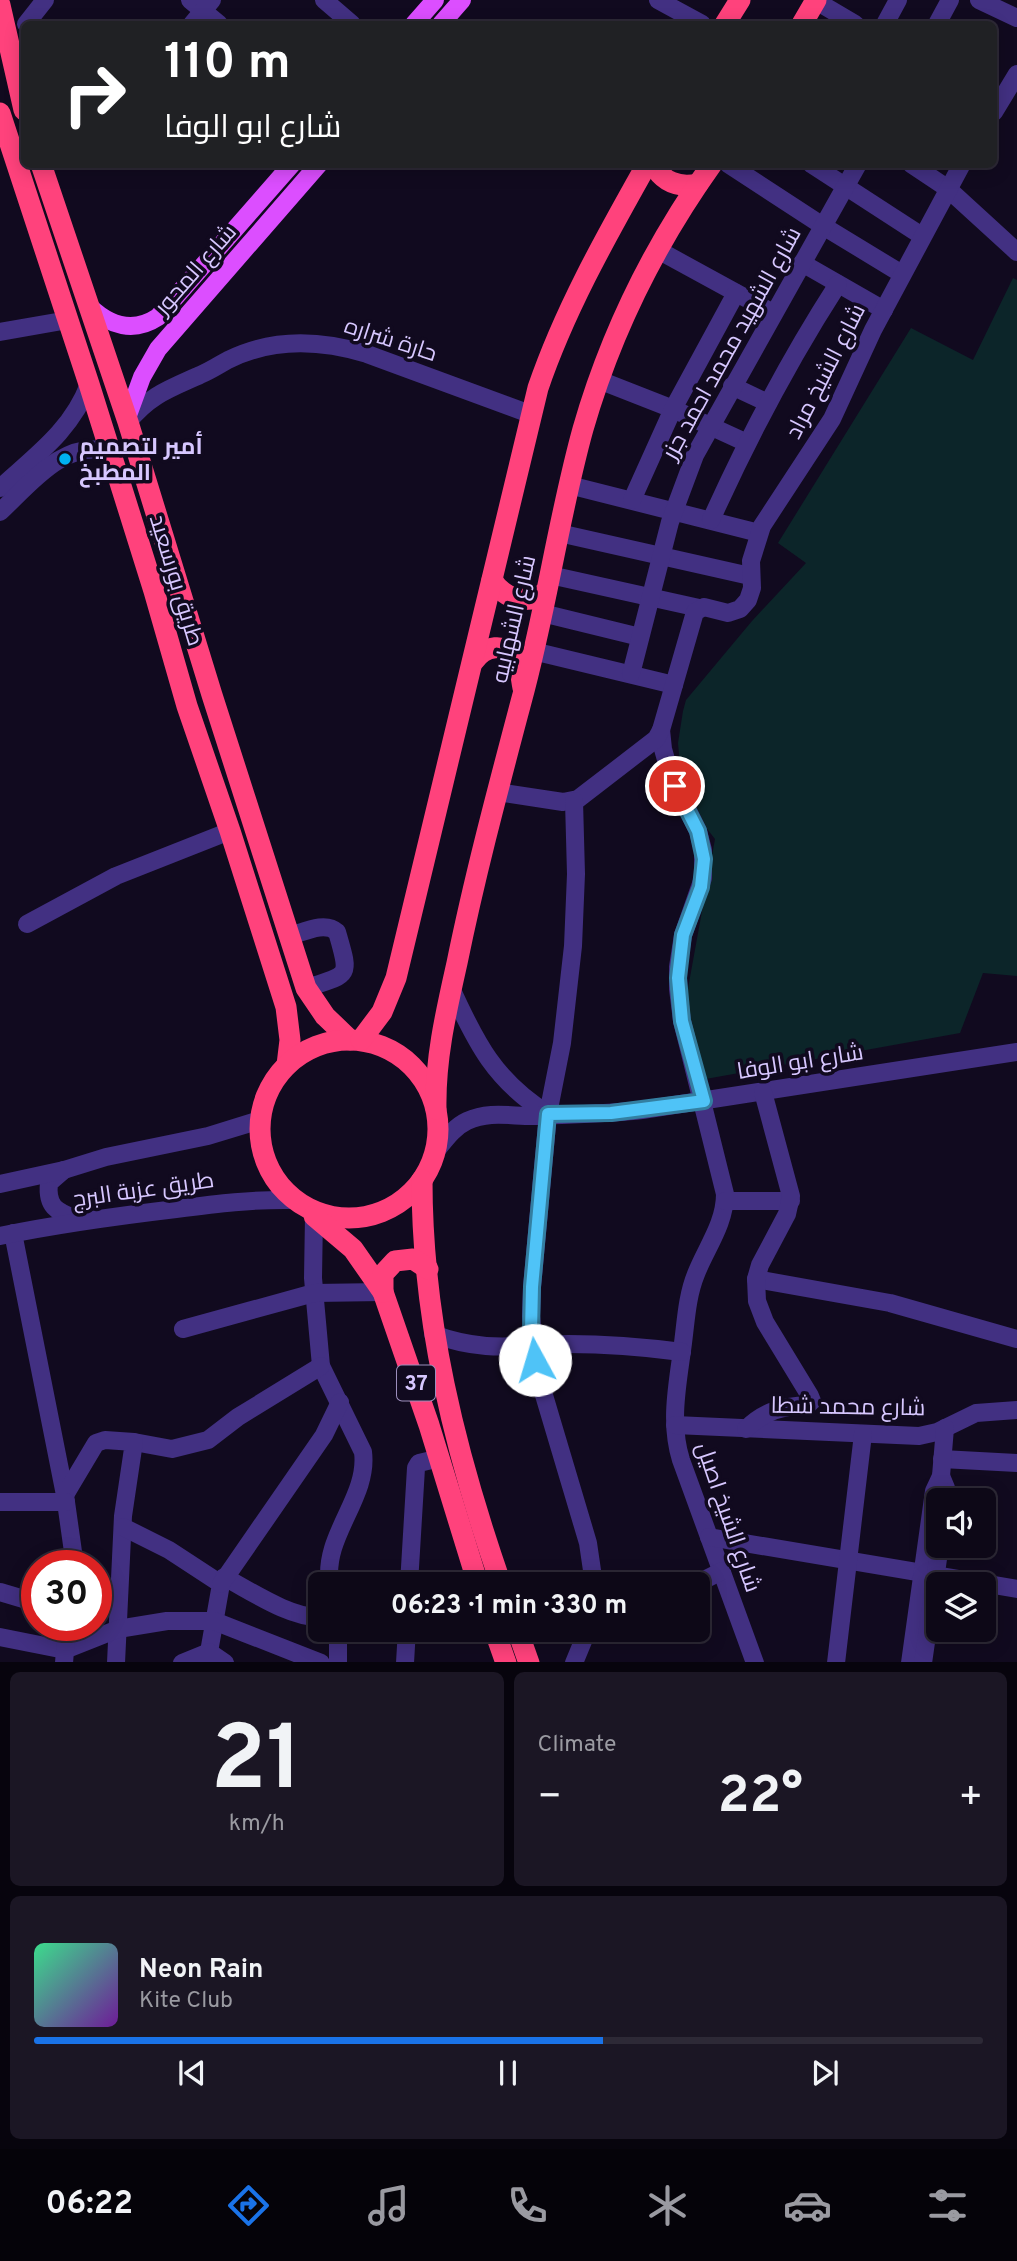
<!DOCTYPE html>
<html lang="en">
<head>
<meta charset="utf-8">
<style>
	body { margin:0; font-family:Overpass,Cairo,sans-serif; background:#1b1624; color:#f1f3f6; height:100vh; display:flex; flex-direction:column; font-size:26px; white-space:nowrap }
	* { box-sizing:border-box; margin:0 }
	p { font-size:23px; color:#9a9aa1 }
	.icon { flex:none; width:38px; height:38px; fill:none; stroke:currentColor; stroke-width:2; stroke-linecap:round; stroke-linejoin:round }
	.map { position:relative; height:1662px; overflow:hidden }
	.panel { display:flex; flex-direction:column; gap:10px; padding:10px; background:#07040d; flex:1 }
	.panel>* { flex:none }
	.hud { position:absolute; left:21px; top:21px; width:976px; height:147px; border-radius:10px; box-shadow:0 4px 18px #0003,0 0 0 2px #2d2936; background:#202124; color:#fff; overflow:hidden }
	.buttons { position:absolute; left:926px; top:1488px; display:grid; gap:14px }
	.buttons a { display:grid; place-items:center; width:70px; height:70px; border-radius:10px; background:#0d0817; box-shadow:0 4px 18px #0003,0 0 0 2px #2d2936; font-size:35px }
	.speed { position:absolute; left:21px; top:1550px; display:flex; gap:14px; font-size:35px; font-weight:700; text-align:center }
	.speed>* { display:grid; place-content:center; width:91px; height:91px; border-radius:50%; background:#0d0817; box-shadow:0 4px 18px #0003,0 0 0 2px #2d2936; line-height:1 }
	.speed .limit { border:10px solid #d22; background:#fff; color:#111 }
	.pin { position:absolute; display:grid; place-items:center; width:60px; height:60px; color:#fff; margin:-30px; border:4px solid #fff; border-radius:50%; box-shadow:0 2px 7px #0007 }
	.me { position:absolute; width:77px; margin:-38px; rotate:354deg; stroke-linejoin:round; filter:drop-shadow(0 0 5px #0008) }
	.turn { display:flex; align-items:center; gap:24px; height:147px; padding:0 28px; font-size:32px }
	.turn .icon { width:91px; height:91px; stroke-width:2.5 }
	.turn b { display:block; font-size:49px; line-height:60px }
	.big { font-size:52px; font-weight:700; line-height:1.1 }
	.panel .card { flex:1; display:flex; flex-direction:column; justify-content:center; gap:10px; min-width:0; padding:0 24px; border-radius:10px; background:#1b1624 }
	.panel .dial { align-items:center; gap:0 }
	.dial b { font-size:91px; line-height:1 }
	.song { display:flex; align-items:center; gap:21px }
	.cover { width:84px; height:84px; border-radius:10px; background:linear-gradient(135deg,hsl(150 70% 55%),hsl(280 70% 35%)) }
	.played { height:7px; border-radius:4px; background:linear-gradient(90deg,#1a73e8 60%,#2d2936 60%) }
	.keys { display:flex; justify-content:space-around; direction:ltr }
	.heat { display:flex; justify-content:space-between; align-items:center; font-size:38px; direction:ltr }
	.panel .tiles { flex:1; display:grid; gap:10px; grid-template-columns:1fr 1fr }
	.card:last-child { grid-column:span 2 }
	.trip { position:absolute; left:308px; top:1572px; width:402px; height:70px; border-radius:10px; background:#0d0817; box-shadow:0 4px 18px #0003,0 0 0 2px #2d2936; font-weight:700; line-height:70px; text-align:center }
	.dock { display:flex; height:112px; justify-content:space-around; align-items:center; background:#050309; color:#9a9aa1 }
	.dock .icon { width:49px; height:49px }
	.dock .current { color:#1a73e8 }
	.dock b { font-size:32px; color:#f1f3f6 }
	.map>svg:first-child { display:block }
</style>
</head>
<body>
<div class="map">
<svg width="1017" height="1663" viewBox="0 0 1017 1663">
	<rect width="100%" height="100%" fill="#110a1f"/>
	<polygon fill="#0c2529" points="1013,278 1017,280 1017,976 983,973 960,1033 700,1080 685,1005 715,839 697,816 681,776 678,743 683,711 686,700 752,621 806,563 778,543 911,328 973,360"/>
	<g fill="none" stroke-linecap="round" stroke-linejoin="round">
		<g stroke="#423082" stroke-width="18">
			<polyline points="190,0 219,24"/>
			<polyline points="324,0 352,24"/>
			<polyline points="658,0 702,24"/>
			<polyline points="979,0 1017,18"/>
			<polyline points="816,1 855,24"/>
			<polyline points="26,24 45,0"/>
			<polyline points="192,24 212,0"/>
			<polyline points="885,24 898,0"/>
			<polyline points="937,24 950,0"/>
			<polyline points="994,112 1017,74"/>
			<polyline points="728,164 823,226 902,274"/>
			<polyline points="811,164 922,236"/>
			<polyline points="911,164 947,188 1017,252"/>
			<polyline points="658,250 773,313"/>
			<polyline points="802,263 884,310"/>
			<polyline points="0,332 68,320"/>
			<polyline points="599,380 673,409 747,443"/>
			<polyline points="732,386 768,403"/>
			<path d="M128,422C150,395 169,389 200,375C210,371 219,365 228,360C272,338 321,340 367,354L530,414"/>
			<polyline points="569,485 759,533"/>
			<path d="M0,488C35,456 72,430 89,384"/>
			<polyline points="632,500 673,409 736,293"/>
			<path d="M0,512C30,484 65,438 110,452"/>
			<path d="M711,520C748,438 789,360 838,284"/>
			<polyline points="559,533 750,576"/>
			<polyline points="550,575 699,608"/>
			<polyline points="542,613 640,637"/>
			<polyline points="533,651 674,685"/>
			<polyline points="631,674 670,522 695,455 858,164"/>
			<path d="M661,730L663,749L670,774L698,831L703,850V878L683,935L678,967V989L682,1021L725,1194C725,1224 706,1248 696,1274C687,1296 686,1320 683,1343C678,1382 669,1422 681,1460L755,1663"/>
			<polyline points="497,792 563,802 578,799 656,739 661,730 695,612 704,607 728,613 740,609 748,600 752,588 751,561 762,526 832,419 873,330 962,164"/>
			<polyline points="574,801 576,874 573,946 562,1043 548,1114 532,1287 531,1316 538,1375 588,1543 594,1584"/>
			<polyline points="27,924 116,876 230,831"/>
			<path d="M290,936C304,932 325,921 337,932C350,977 351,974 306,988"/>
			<path d="M451,988C476,1043 495,1081 548,1114"/>
			<path d="M436,1151C445,1140 454,1127 467,1121C491,1110 513,1117 538,1116C572,1114 607,1114 642,1110L1017,1052"/>
			<path d="M64,1170L49,1183C46,1210 60,1212 81,1221"/>
			<polyline points="0,1184 64,1170 106,1157 208,1136 260,1120"/>
			<polyline points="725,1201 791,1201"/>
			<path d="M314,1216L313,1278L321,1366L363,1452C369,1498 322,1536 330,1584"/>
			<polyline points="13,1233 65,1495 75,1566"/>
			<path d="M0,1236C58,1224 117,1216 176,1209C215,1204 254,1199 294,1200"/>
			<polyline points="756,1279 890,1303 1017,1339"/>
			<polyline points="183,1329 314,1293 383,1292"/>
			<path d="M433,1334C484,1353 516,1345 568,1344C606,1344 644,1347 682,1352"/>
			<polyline points="675,1425 919,1436 937,1432 976,1413 1017,1410"/>
			<path d="M746,1429C764,1411 783,1406 808,1405L812,1401L810,1396L765,1322L757,1301L756,1279L760,1265L787,1214L791,1196L763,1092"/>
			<polyline points="134,1442 172,1449 208,1440 238,1417 321,1366"/>
			<polyline points="942,1459 1017,1463"/>
			<polyline points="941,1476 946,1488 946,1500"/>
			<polyline points="65,1495 96,1443 105,1440 134,1442 123,1516 116,1663"/>
			<polyline points="0,1502 66,1502"/>
			<polyline points="123,1527 169,1550 221,1584 209,1652"/>
			<polyline points="709,1537 1017,1589"/>
			<path d="M224,1577C251,1591 290,1618 320,1617"/>
			<polyline points="221,1584 324,1435 340,1402"/>
			<polyline points="409,1584 416,1468 419,1463 440,1458"/>
			<polyline points="696,1584 722,1571"/>
			<polyline points="0,1592 37,1603"/>
			<polyline points="338,1629 338,1663"/>
			<polyline points="0,1637 65,1650 118,1629 167,1621 214,1621 321,1663"/>
			<polyline points="64,1663 67,1626"/>
			<polyline points="182,1663 209,1652 225,1663"/>
			<polyline points="405,1663 407,1629"/>
			<polyline points="574,1663 588,1629"/>
			<polyline points="836,1663 863,1434"/>
			<polyline points="910,1663 934,1491 941,1476 945,1428"/>
			<polyline points="923,1663 940,1545"/>
		</g>
		<g stroke="#dc4eff" stroke-width="18">
			<polyline points="414,24 435,0"/>
			<polyline points="441,24 462,0"/>
			<path d="M90,307C110,326 134,333 158,317L292,164"/>
			<polyline points="127,418 142,377 158,349 319,164"/>
		</g>
		<g stroke="#ff427c" stroke-width="21">
			<polyline points="0,5 24,110"/>
			<polyline points="725,24 740,0"/>
			<polyline points="802,24 816,0"/>
			<polyline points="0,113 89,384 154,591 187,706 230,831 286,1007 290,1040 287,1065"/>
			<polyline points="41,164 128,422 212,695 306,988 325,1016 350,1040"/>
			<path d="M653,164C663,182 678,188 698,184"/>
			<path d="M492,580C504,599 527,606 546,592"/>
			<path d="M474,661C484,646 506,641 516,660C521,668 521,679 523,688"/>
			<circle cx="349" cy="1129" r="89"/>
			<path d="M361,1040L382,1012L396,978L538,388C565,309 606,237 647,164"/>
			<path d="M436,1109C435,1059 446,1012 457,963C475,875 498,789 521,702C546,612 558,519 583,429C610,335 655,244 712,164"/>
			<path d="M422,1180C422,1320 455,1452 501,1584"/>
			<polyline points="314,1216 353,1249 383,1292 429,1425 478,1584"/>
			<polyline points="383,1292 383,1274 395,1261 413,1259 428,1269"/>
			<polyline points="494,1629 506,1663"/>
			<polyline points="517,1629 529,1663"/>
		</g>
	</g>
	<g fill="none" stroke-linecap="round" stroke-linejoin="round">
		<g stroke="#337fa1" stroke-width="18">
			<polyline id="route" points="535,1360 531,1331 532,1287 548,1114 611,1113 704,1101 682,1021 678,978 683,935 701,887 704,859 698,831 675,786"/>
		</g>
		<use href="#route" stroke="#4fc3f7" stroke-width="12"/>
	</g>
	<circle fill="#00b0f2" stroke="#110a1f" stroke-width="2.5" cx="65" cy="459" r="7"/>
	<g text-anchor="middle" stroke-width="7" stroke-linejoin="round" paint-order="stroke">
		<rect fill="#110a1f" stroke="#9c8ebc" stroke-width="2" x="397" y="1365.5" width="38" height="35" rx="5"/>
		<g font-size="21" font-weight="bold" fill="#d7c7ff">
			<text x="416" y="1390">37</text>
		</g>
		<g font-size="23" fill="#d7c7ff" stroke="#110a1f">
			<text transform="translate(195 269) rotate(-49)" y="8">شارع المحور</text>
			<text transform="translate(391 339) rotate(18)" y="8">حارة شراره</text>
			<text transform="translate(731 343) rotate(-61)" y="8">شارع الشهيد محمد احمد جزر</text>
			<text transform="translate(825 371) rotate(-63)" y="8">شارع الشيخ مراد</text>
			<text transform="translate(177 580) rotate(73)" y="8">طريق بورسعيد</text>
			<text transform="translate(513 619) rotate(-77)" y="8">شارع الشهابيه</text>
			<text transform="translate(800 1061) rotate(-9)" y="8">شارع ابو الوفا</text>
			<text transform="translate(143 1189) rotate(-8)" y="8">طريق عزبة البرج</text>
			<text transform="translate(848 1406) rotate(1)" y="8">شارع محمد شطا</text>
			<text transform="translate(729 1517) rotate(71)" y="8">شارع الشيخ اصيل</text>
		</g>
		<g font-size="23" font-weight="bold" fill="#d7c7ff" stroke="#110a1f" text-anchor="start">
			<text x="79" y="454">أمير لتصميم<tspan x="79" dy="26">المطبخ</tspan></text>
		</g>
	</g>
</svg>
<div class="buttons">
<a><svg class="icon" aria-label="sound" viewBox="0 0 24 24"><path d="M4 9h4l5-4v14l-5-4H4zM17 9q2 3 0 6"/></svg></a>
<a><svg class="icon" aria-label="layers" viewBox="0 0 24 24"><path d="M12 4l9 5-9 5-9-5zM3 14l9 5 9-5"/></svg></a>
</div>
<div class="speed"><div class="limit">30</div></div>
<div class="pin" style="left:675px;top:786px;background:#d93025"><svg class="icon" aria-label="arrive" viewBox="0 0 24 24"><path d="M6 21V4h12l-3 4 3 4H6"/></svg></div>
<svg class="me" style="left:535px;top:1360px" viewBox="-20 -20 40 40"><circle r="19" fill="#fff"/><path d="M0-13L10 11 0 6-10 11z" fill="#4fc3f7"/></svg>
<div class="trip">06:23 · 1 min · 330 m</div>
<div class="hud">
<div class="turn"><svg class="icon" aria-label="right" viewBox="0 0 24 24"><path d="M7 20v-9h11M14 6l5 5-5 5"/></svg><div><b>110 m</b>شارع ابو الوفا</div></div>
</div>
</div>
<section class="panel">
<div class="tiles">
<div class="card dial"><b>21</b><p>km/h</p></div>
<div class="card"><p>Climate</p>
<div class="heat"><a>−</a><b class="big">22°</b><a>+</a></div>
</div>
<div class="card">
<div class="song"><i class="cover"></i><div><b>Neon Rain</b><p>Kite Club</p></div></div>
<div class="played"></div>
<div class="keys"><svg class="icon" aria-label="previous" viewBox="0 0 24 24"><path d="M18 5L8 12l10 7zM5 5v14"/></svg><svg class="icon" aria-label="pause" viewBox="0 0 24 24"><path d="M8 5v14M16 5v14"/></svg><svg class="icon" aria-label="next" viewBox="0 0 24 24"><path d="M6 5l10 7-10 7zM19 5v14"/></svg></div>
</div>
</div>
</section>
<nav class="dock">
<b>06:22</b>
<svg class="icon current" aria-label="directions" viewBox="0 0 24 24"><path d="M12 3l9 9-9 9-9-9zM9 14v-3h6M13 9l2 2-2 2"/></svg>
<svg class="icon" aria-label="music" viewBox="0 0 24 24"><path d="M9 18V5l10-2v13"/><circle cx="6" cy="18" r="3"/><circle cx="16" cy="16" r="3"/></svg>
<svg class="icon" aria-label="phone" viewBox="0 0 24 24"><path d="M5 4h4l2 5-3 2q2 4 5 5l2-3 5 2v4C11 20 4 13 5 4z"/></svg>
<svg class="icon" aria-label="climate" viewBox="0 0 24 24"><path d="M12 3v18M4 7l16 10M4 17L20 7"/></svg>
<svg class="icon" aria-label="car" viewBox="0 0 24 24"><path d="M5 17H2v-5l4-1 3-4h7l3 4 3 1v5h-3M9 17h6M6 11h13"/><circle cx="7" cy="17" r="2"/><circle cx="17" cy="17" r="2"/></svg>
<svg class="icon" aria-label="filters" viewBox="0 0 24 24"><path d="M4 7h16M4 17h16"/><circle cx="9" cy="7" r="2"/><circle cx="15" cy="17" r="2"/></svg>
</nav>
</body>
</html>
